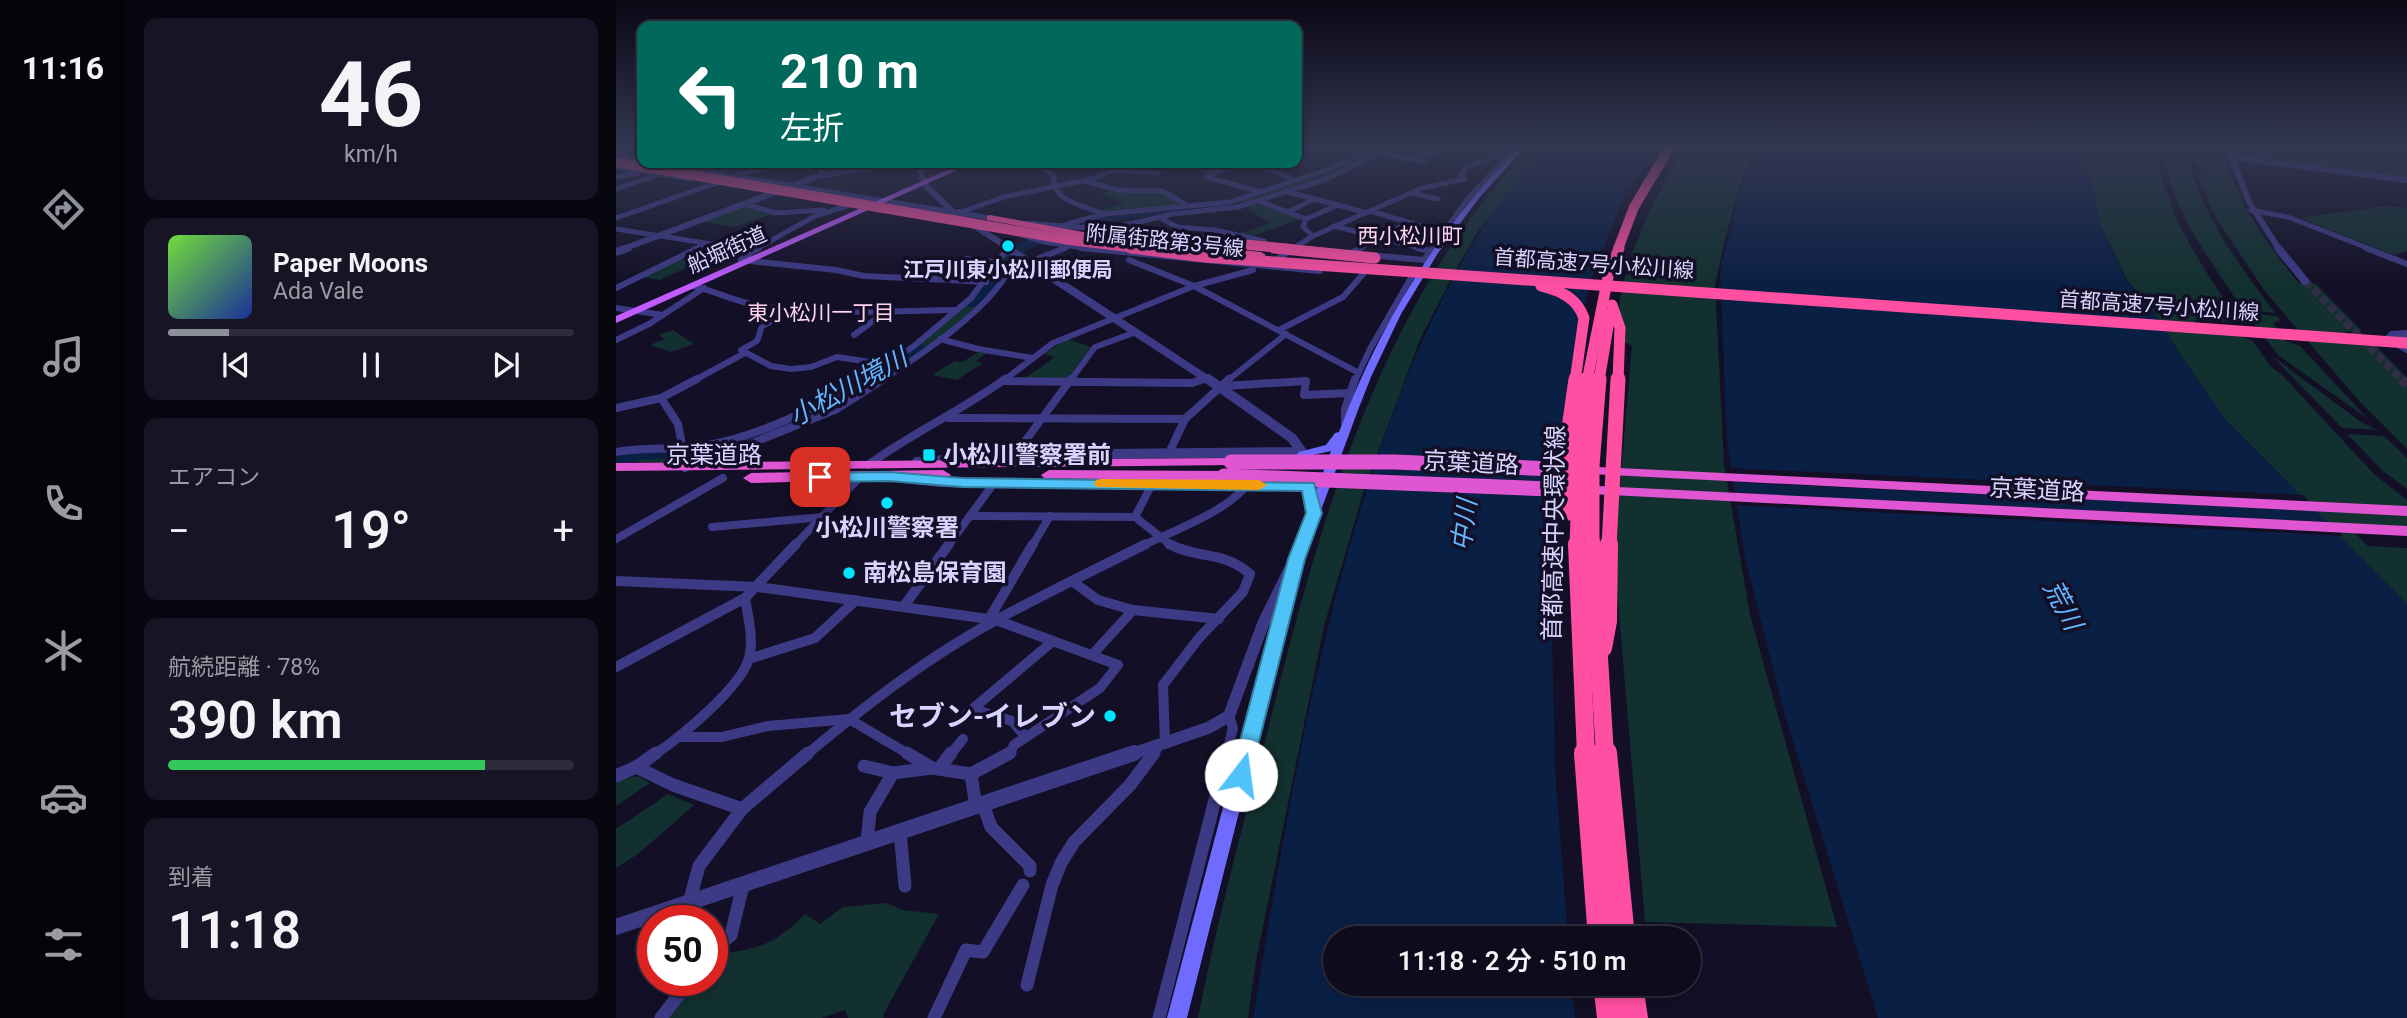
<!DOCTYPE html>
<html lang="ja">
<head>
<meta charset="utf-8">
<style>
	body { margin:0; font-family:Roboto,"Noto Sans JP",sans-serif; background:#171425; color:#f1f3f6; height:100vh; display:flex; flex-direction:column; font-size:26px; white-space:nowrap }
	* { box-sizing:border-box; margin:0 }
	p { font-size:23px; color:#9b9ba3 }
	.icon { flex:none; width:38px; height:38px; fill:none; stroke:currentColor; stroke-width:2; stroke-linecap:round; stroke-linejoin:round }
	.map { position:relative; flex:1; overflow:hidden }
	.side { display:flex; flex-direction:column; gap:18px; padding:18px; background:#08060f; width:490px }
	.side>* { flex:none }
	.top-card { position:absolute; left:21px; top:21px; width:665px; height:147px; border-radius:14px; box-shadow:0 4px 10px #0003,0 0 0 2px #2e2b3b; background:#00695c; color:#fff; overflow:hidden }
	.speed { position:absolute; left:21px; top:905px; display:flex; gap:14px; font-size:35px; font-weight:700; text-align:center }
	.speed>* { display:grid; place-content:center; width:91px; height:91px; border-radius:50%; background:#0e0b1c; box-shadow:0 4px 10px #0003,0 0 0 2px #2e2b3b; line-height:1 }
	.speed .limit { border:10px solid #d22; background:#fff; color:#111 }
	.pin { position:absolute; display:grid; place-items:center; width:60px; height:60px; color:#fff; margin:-30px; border-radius:14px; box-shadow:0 4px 10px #0006 }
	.me { position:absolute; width:77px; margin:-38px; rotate:15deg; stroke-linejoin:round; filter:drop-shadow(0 0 5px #0008) }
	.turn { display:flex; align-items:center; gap:24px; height:147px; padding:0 28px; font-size:32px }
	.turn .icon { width:91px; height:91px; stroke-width:2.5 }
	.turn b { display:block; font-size:49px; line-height:60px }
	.big { font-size:52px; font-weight:600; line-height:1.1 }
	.side .widget { flex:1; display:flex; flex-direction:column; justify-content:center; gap:10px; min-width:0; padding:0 24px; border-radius:14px; background:#171425 }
	.side .dial { align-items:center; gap:0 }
	.dial b { font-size:91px; line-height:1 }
	.song { display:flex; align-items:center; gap:21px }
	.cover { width:84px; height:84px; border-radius:10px; background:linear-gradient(135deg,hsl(100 70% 55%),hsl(230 70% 35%)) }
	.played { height:7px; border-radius:4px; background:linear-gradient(90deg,#8c9099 15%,#2e2b3b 15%) }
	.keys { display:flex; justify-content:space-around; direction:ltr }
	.heat { display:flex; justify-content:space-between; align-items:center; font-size:38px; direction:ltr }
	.charge { height:10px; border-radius:5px; background:linear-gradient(90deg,#34c759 78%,#2e2b3b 0) }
	.trip { position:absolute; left:707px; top:926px; width:378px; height:70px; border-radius:35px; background:#0e0b1c; box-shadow:0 4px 10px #0003,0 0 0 2px #2e2b3b; font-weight:600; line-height:70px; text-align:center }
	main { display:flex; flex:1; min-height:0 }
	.tab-bar { display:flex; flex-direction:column; width:126px; justify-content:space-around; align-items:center; background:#06040b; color:#9b9ba3 }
	.tab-bar .icon { width:49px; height:49px }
	.tab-bar .selected { color:#8c9099 }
	.tab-bar b { font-size:32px; color:#f1f3f6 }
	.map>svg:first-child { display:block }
</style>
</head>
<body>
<main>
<nav class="tab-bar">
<b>11:16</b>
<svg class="icon selected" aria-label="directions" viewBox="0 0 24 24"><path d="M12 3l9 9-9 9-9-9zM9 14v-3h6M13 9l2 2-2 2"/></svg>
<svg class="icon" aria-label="music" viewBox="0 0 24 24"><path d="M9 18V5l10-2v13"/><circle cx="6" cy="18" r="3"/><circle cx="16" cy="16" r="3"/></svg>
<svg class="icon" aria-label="phone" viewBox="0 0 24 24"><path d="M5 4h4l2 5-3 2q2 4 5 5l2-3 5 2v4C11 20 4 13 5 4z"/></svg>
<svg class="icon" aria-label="climate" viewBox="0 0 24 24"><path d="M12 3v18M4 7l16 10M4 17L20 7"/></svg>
<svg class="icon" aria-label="car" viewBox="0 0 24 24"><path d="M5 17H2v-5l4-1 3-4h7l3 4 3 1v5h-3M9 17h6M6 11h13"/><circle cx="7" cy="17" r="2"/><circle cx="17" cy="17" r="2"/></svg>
<svg class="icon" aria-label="filters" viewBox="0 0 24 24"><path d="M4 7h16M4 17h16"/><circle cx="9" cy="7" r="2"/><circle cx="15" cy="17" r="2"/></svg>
</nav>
<section class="side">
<div class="widget dial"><b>46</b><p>km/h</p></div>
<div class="widget">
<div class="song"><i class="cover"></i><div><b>Paper Moons</b><p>Ada Vale</p></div></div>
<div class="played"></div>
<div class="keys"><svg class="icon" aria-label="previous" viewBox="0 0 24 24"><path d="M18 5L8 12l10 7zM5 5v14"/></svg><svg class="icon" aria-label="pause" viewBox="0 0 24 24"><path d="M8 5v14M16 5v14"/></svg><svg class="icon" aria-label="next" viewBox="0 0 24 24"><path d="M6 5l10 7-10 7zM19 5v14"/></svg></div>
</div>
<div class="widget"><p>エアコン</p>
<div class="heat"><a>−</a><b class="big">19°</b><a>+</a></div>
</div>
<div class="widget"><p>航続距離 · 78%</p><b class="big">390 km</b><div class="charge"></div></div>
<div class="widget"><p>到着</p><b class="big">11:18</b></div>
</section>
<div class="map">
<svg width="1791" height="1018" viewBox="0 0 1791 1018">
	<rect width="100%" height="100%" fill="#130f26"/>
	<g fill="#12302f">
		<polygon points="766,145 777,145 707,179 620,207 497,218 470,225 456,223 487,214 614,202 699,176"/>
		<path d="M917,145H932L862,231L843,264L805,337L748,490L708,626L640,961L632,1018H582C600,926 624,836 648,745C701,534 759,305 917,145Z"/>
		<path d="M1072,145H1141L1128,173L1111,231L1099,285L1108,464L1134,615L1221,927L1029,922L998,553L1016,346L998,336C1002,317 1003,296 1009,277C1022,231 1045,184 1072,145Z"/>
		<path d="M1468,145H1539C1547,210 1585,266 1622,319L1617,322L1578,320L1587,332L1622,335L1637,341L1654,366L1666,375L1758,474L1791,500V534L1738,532L1752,546L1791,548V604L1608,418L1556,342L1546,323L1511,280L1485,226L1466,157Z"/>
		<path d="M1547,145H1571C1579,208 1622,263 1659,313L1627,310C1594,259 1552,207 1547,145Z"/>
		<path d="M1576,145H1606C1618,199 1648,240 1682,282L1700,284L1745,330L1729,332L1741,344L1759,345L1791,378V449L1744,402L1648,290L1600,218L1580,172L1587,171L1586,167L1579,165Z"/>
		<polygon points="1615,145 1791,145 1791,179 1620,156"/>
		<polygon points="494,190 550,193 567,205 489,213 485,209 508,203 486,194"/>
		<polygon points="642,203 685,219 636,236 624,233 655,223 632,210 636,208 632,206"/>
		<polygon points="127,205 159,213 118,227 85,221"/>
		<polygon points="1769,206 1791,208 1791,251 1778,255 1684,218"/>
		<path d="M390,252L402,259C393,268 388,280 380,289C309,365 172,442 70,461C48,465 22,461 0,461V454L95,447L204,406L292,350L345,310L361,296Z"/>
		<polygon points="64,258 87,260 44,280 26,277"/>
		<polygon points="1630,313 1661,316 1665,321 1657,323 1670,341 1684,346 1752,419 1662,355"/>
		<polygon points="57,330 78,344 55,352 34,345 49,339 42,335"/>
		<polygon points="451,339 475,347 452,378 408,379 439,357 428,354"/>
		<polygon points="363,352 371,353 360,361 367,363 341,380 316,375 339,361 346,362"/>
		<polygon points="1656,356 1745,422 1761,430 1726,428"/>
		<polygon points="1731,434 1768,436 1791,458 1791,489 1767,471"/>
		<polygon points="22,776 34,783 0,806 0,784 6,779"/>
		<polygon points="52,794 78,805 22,854 0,868 0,829"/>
		<path d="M270,903L287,910L323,914L267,1015L268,1018H232L229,1010L206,1018H53L82,980H96V962L103,953C144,950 160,943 189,914L204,924L227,907Z"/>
	</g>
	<g fill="#0a1f44">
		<path d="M933,145H1042L1008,198L978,271L960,336L944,444L934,541L939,769L952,938H719V984H956L959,1018H637C670,819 703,618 772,427C809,325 857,223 933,145Z"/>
		<polygon points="1143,145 1468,145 1466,157 1475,178 1485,226 1510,280 1546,323 1556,342 1608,418 1791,604 1791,1018 1262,1018 1168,712 1128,553 1111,440 1104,270 1124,192"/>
	</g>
	<g fill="#130f26">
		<polygon points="1112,468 1687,495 1703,511 1114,482"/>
		<polygon points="1115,493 1714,522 1727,536 1117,505"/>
	</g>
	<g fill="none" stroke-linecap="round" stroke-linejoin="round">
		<polyline stroke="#0a1f44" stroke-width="2" points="696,179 771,145"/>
		<g fill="#0a1f44" fill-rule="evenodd">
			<polygon points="619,200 623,201 623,207 497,220 461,228 411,250 377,294 362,307 352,307 349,304 367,288 401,244 452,222 497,212"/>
			<polygon points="301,344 307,345 309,349 307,353 216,410 138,444 83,458 27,459 0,467 0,455 25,447 83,446 124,436 204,402"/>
		</g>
		<polyline stroke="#312d47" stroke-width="8" stroke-dasharray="8 3.5" stroke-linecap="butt" points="1689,281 1787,381"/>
		<polyline stroke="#312d47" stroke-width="10" stroke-dasharray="10 5" stroke-linecap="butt" points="1785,379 1791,385"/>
		<g stroke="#3d3a85" stroke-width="5">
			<polyline points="767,153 808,162"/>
			<polyline points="0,154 26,161"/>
			<polyline points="794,159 839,146 836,145"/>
			<polyline points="36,163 337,212 348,211 388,197 480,178 497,170 542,173"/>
			<polyline points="203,163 206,175"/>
			<path d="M423,163L438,176C435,201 468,206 488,214"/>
			<polyline points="570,163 596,172"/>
			<polyline points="622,163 590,177 645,192"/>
			<polyline points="627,163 653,169 678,180"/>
			<polyline points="0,167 74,179"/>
			<polyline points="122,175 164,163"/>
			<polyline points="0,177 22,173"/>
			<polyline points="468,181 502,190 547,191 572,206"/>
			<polyline points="0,189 41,175"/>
			<polyline points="672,192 748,212"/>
			<polyline points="796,193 822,199"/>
			<polyline points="643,201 690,219 687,227 697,236"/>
			<polyline points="128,204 160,213 208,210"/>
			<polyline points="1635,210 1672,217 1754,249"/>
			<polyline points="754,211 826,232"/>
			<polyline points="672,212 698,199"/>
			<polyline points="345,213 380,219"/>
			<polyline points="543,217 561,227 599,230 648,241 646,244"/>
			<polyline points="0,218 109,180"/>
			<polyline points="690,219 722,205"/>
			<polyline points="411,223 582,237"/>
			<polyline points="451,224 488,214 614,202 714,169 764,145"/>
			<polyline points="505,226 557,214 622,207 708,180 780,145"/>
			<polyline points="718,226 808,249"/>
			<polyline points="0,229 127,249"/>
			<polyline points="399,233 428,242 476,249"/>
			<polyline points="78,249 89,244"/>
			<polyline points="140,249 199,216 234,205"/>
			<polyline points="391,249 393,247"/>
			<polyline points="445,249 451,247"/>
			<polyline points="676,249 697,236 806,188 849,179 845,175 851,167 895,150"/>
			<polyline points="742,249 792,223"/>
			<polyline points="816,249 850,201 901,145"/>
		</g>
		<g stroke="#3d3a85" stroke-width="6">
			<polyline points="116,248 137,251 125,260 220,270 248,276 312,279 350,259 379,262"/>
			<polyline points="465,248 704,271"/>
			<polyline points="801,248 814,251"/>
			<polyline points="1750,248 1791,264"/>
			<polyline points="137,251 143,248"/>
			<polyline points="735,253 745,248"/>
			<polyline points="753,255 808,260 812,263"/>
			<polyline points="513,260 578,286 743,373"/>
			<polyline points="808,260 817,248"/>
			<polyline points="656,262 679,248"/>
			<polyline points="314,279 370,282"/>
			<path d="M77,286C100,291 121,303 145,306C210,315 276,311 341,310"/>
			<polyline points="0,288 82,248"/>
			<polyline points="0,308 47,315"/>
			<polyline points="179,309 146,326 141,341 125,350 155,366 175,369 195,367 221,357 267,364"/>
			<polyline points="663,330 727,297 748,273"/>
			<polyline points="238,335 272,310"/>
			<polyline points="324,339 362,349 417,358"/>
			<polyline points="0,340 33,324 88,288"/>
			<polyline points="77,381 129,353"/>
			<polyline points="245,381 298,346 355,298 392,248"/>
			<path d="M265,381C304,355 372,311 393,270L449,248"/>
			<polyline points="387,381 437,343 578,286 637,270"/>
			<polyline points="454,381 479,347 520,332"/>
			<polyline points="583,381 590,378"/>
			<polyline points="611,381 670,334"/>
			<polyline points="739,381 754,349 796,276"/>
		</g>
		<g stroke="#3d3a85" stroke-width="8">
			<polyline points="388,381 576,383 588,379"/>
			<polyline points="608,386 690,381 688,395 735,393"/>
			<polyline points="45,398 62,424 66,445"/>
			<polyline points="0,408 45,398 81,379"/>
			<polyline points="333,418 569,419"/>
			<polyline points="729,424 729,409 739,379"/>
			<path d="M0,452C29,447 58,450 87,446C143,437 200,408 248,379"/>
			<polyline points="553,453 569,419 613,379"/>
			<polyline points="399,455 455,379"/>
			<path d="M252,465C296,433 345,411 389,379"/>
			<polyline points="69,468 82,459 129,446 221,409 268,379"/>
			<polyline points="354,516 519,517 556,546"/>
			<polyline points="519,517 536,484"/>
			<polyline points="96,527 207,517"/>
			<polyline points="0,539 107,478"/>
			<polyline points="178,546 244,477"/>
			<polyline points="332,546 378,483"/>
			<polyline points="416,546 434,516"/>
			<path d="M526,546C557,531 610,512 631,485"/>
		</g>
		<g stroke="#3d3a85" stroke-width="10">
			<polyline points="0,581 142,587 380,620 502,665 484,688 398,745 393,755"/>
			<polyline points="456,581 482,600 517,610 603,619"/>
			<polyline points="288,606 333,544"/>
			<polyline points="373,619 417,544"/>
			<polyline points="476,655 517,610"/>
			<polyline points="133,659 199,638 240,600"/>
			<polyline points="0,667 129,598 180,544"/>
			<polyline points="357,709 396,721 410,737"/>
			<polyline points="341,722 436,642"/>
			<polyline points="65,737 106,737 152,726 233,719 294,755"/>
			<path d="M549,743L547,685L583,638L627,592L634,574C607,550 583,560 553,544"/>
			<path d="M38,755C63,738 125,688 133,658C138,639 132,617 129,598"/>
			<path d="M190,755C250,705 313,656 382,619C430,593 480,569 530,544"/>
			<polyline points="334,755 347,739"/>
			<polyline points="536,755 544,745"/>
			<polyline points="610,755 617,728 613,716"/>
		</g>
		<g stroke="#3d3a85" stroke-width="13">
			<polyline points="248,766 277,773 316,768 291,753"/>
			<polyline points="20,767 40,753"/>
			<polyline points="316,768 355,774 394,753"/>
			<polyline points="323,769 335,753"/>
			<polyline points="355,774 360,807"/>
			<polyline points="0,776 20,767 57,785 126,809"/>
			<polyline points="367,804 375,827 414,866 414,871"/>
			<polyline points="284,831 289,886"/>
			<polyline points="251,842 254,812 277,773"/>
			<polyline points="73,903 83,866 126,809 192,753"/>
			<polyline points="96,951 115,935 127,885"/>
			<polyline points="411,985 436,885 445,863 458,842 514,785 538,753"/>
			<polyline points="45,1018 74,980"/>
			<polyline points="318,1018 350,950 367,952 407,885"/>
			<polyline points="543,1018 611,753"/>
		</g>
		<g stroke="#3d3a85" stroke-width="6">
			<polyline points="1611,145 1633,202 1663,249"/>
			<polyline points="0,147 10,145"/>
			<polyline points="1615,157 1791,180"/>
			<polyline points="301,163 310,186 337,212 394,249"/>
			<polyline points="7,249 203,176 279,163"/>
		</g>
		<g stroke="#3d3a85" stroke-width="8">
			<polyline points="391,248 594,381"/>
			<polyline points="1662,248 1689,281"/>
			<polyline points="0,252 12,248"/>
			<polyline points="1791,334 1776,335 1773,338 1791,349"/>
		</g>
		<g stroke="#3d3a85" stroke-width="10">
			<polyline points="301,462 399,455 686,452 676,438 592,379"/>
			<polyline points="279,477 324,482 672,486"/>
		</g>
		<polyline stroke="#3d3a85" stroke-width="12" points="513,755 592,728 613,716 647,624 673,571"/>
		<polyline stroke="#3d3a85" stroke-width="16" points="0,927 518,753"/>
		<path fill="#6f6bff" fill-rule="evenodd" d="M905,145H911L863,198L822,253L785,314L755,377L742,410L687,559L571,1018H551L673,559L692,513L687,485L693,481L697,482L700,491L715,451L687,457L681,454L683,452L710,445L719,433L723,432C764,323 823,227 905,145Z"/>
		<polygon fill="#c25bff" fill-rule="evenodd" points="347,163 357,163 0,323 0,316"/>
		<g fill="#e055d1" fill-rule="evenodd">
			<polygon points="615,458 622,462 620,465 0,471 0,463"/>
			<polygon points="961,466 1791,506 1791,516 956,473 954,470 956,467"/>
			<polygon points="327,470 335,475 332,478 135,483 127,478 135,473"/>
			<polygon points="433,470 608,471 616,476 608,481 428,478 425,475"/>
			<polygon points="961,485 1791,526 1791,536 956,493 953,490"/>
		</g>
		<g fill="#ff4fa3" fill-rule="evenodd">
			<polygon points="374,215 484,235 645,252 650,255 645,258 484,241 371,220 371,216"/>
			<polygon points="977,984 1027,984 1032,1018 981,1018"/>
		</g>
		<g stroke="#e055d1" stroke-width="15">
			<polyline points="615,462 779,462 959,470"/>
			<polyline points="608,476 958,490"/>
		</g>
		<g stroke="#ff4fa3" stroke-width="10">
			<polyline points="0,162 454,240 529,249"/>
			<polyline points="573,239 675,249"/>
			<polyline points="1002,249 1018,207 1055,145"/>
		</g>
		<g stroke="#ff4fa3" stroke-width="11">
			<polyline points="515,248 589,257 1791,343"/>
			<polyline points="658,248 759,258"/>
			<path d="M925,286C945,291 961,298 968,318L959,381"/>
			<polyline points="996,305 1004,328 1002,381"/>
			<polyline points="971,381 992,277 1003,248"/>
			<polyline points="983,381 994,314"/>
		</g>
		<g stroke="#ff4fa3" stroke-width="15">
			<polyline points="953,513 951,442 960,379"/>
			<polyline points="961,546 965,433 971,379"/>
			<polyline points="976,546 976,466 983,379"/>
			<polyline points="993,546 1002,379"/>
		</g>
		<g stroke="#ff4fa3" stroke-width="18">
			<polyline points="961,544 970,755"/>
			<polyline points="976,544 989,755"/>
			<polyline points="987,648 992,621 993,544"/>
		</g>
		<g stroke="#ff4fa3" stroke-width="24">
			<polyline points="970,753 984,938"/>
			<polyline points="989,753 1007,938"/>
		</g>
	</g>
	<linearGradient id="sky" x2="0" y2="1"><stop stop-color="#0a0815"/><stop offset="0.51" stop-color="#333752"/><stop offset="1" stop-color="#333752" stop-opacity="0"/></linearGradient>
	<rect width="1791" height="287" fill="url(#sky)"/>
	<polygon fill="#4fc3f7" stroke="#337fa1" stroke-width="2" points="273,472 346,478 698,483 706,513 689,559 633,781 625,784 618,781 615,775 672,559 690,513 686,491 346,487 273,481 204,482 196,477 204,473"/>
	<polygon fill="#f59e0b" points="485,479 643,480 651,485 643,490 480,487 478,483 480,480"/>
	<g fill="#00e5ff" stroke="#130f26" stroke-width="2.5">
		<circle cx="392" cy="246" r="7"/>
		<rect x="306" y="448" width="14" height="14" rx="3.5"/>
		<circle cx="271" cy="503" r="7"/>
		<circle cx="233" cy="573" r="7"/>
		<circle cx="494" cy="716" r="7"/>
	</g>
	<g text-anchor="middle" stroke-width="7" stroke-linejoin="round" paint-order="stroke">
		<g font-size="21" fill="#ffd6f0" stroke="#130f26">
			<text x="794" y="243">西小松川町</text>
			<text x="205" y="320">東小松川一丁目</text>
		</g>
		<g font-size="21" fill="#d9d4ff" stroke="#130f26">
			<text transform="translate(549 241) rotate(6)" y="7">附属街路第3号線</text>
			<text transform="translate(111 250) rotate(-24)" y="7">船堀街道</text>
			<text transform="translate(978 264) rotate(4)" y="7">首都高速7号小松川線</text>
			<text transform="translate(1543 306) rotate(4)" y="7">首都高速7号小松川線</text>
		</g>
		<g font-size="21" font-weight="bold" fill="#d9d4ff" stroke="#130f26">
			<text x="392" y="277">江戸川東小松川郵便局</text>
		</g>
		<g font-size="24" fill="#d9d4ff" stroke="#130f26">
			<text x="98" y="463">京葉道路</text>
			<text transform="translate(855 463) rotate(3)" y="8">京葉道路</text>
			<text transform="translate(1421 490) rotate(3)" y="8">京葉道路</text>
			<text transform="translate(938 533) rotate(-89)" y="8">首都高速中央環状線</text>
		</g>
		<g font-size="24" font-weight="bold" fill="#d9d4ff" stroke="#130f26" text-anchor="start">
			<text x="327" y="463">小松川警察署前</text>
			<text x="271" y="536" text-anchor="middle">小松川警察署</text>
			<text x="247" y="581">南松島保育園</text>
		</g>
		<g font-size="26" font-style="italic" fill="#62b6ff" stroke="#130f26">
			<text transform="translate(232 387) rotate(-29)" y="9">小松川境川</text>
			<text transform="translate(848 525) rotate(-83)" y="9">中川</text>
			<text transform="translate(1447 605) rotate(62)" y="9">荒川</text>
		</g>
		<g font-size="28" font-weight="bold" fill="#d9d4ff" stroke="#130f26" text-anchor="end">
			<text x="480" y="726">セブン-イレブン</text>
		</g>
	</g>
</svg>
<div class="speed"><div class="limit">50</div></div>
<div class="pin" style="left:204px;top:477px;background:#d93025"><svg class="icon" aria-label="arrive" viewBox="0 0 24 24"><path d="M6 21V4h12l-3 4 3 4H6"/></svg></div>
<svg class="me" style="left:625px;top:775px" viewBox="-20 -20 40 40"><circle r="19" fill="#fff"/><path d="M0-13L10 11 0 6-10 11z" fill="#4fc3f7"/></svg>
<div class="trip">11:18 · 2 分 · 510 m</div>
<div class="top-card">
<div class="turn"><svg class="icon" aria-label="left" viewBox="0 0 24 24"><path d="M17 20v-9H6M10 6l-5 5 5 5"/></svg><div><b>210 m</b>左折</div></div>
</div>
</div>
</main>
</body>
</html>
